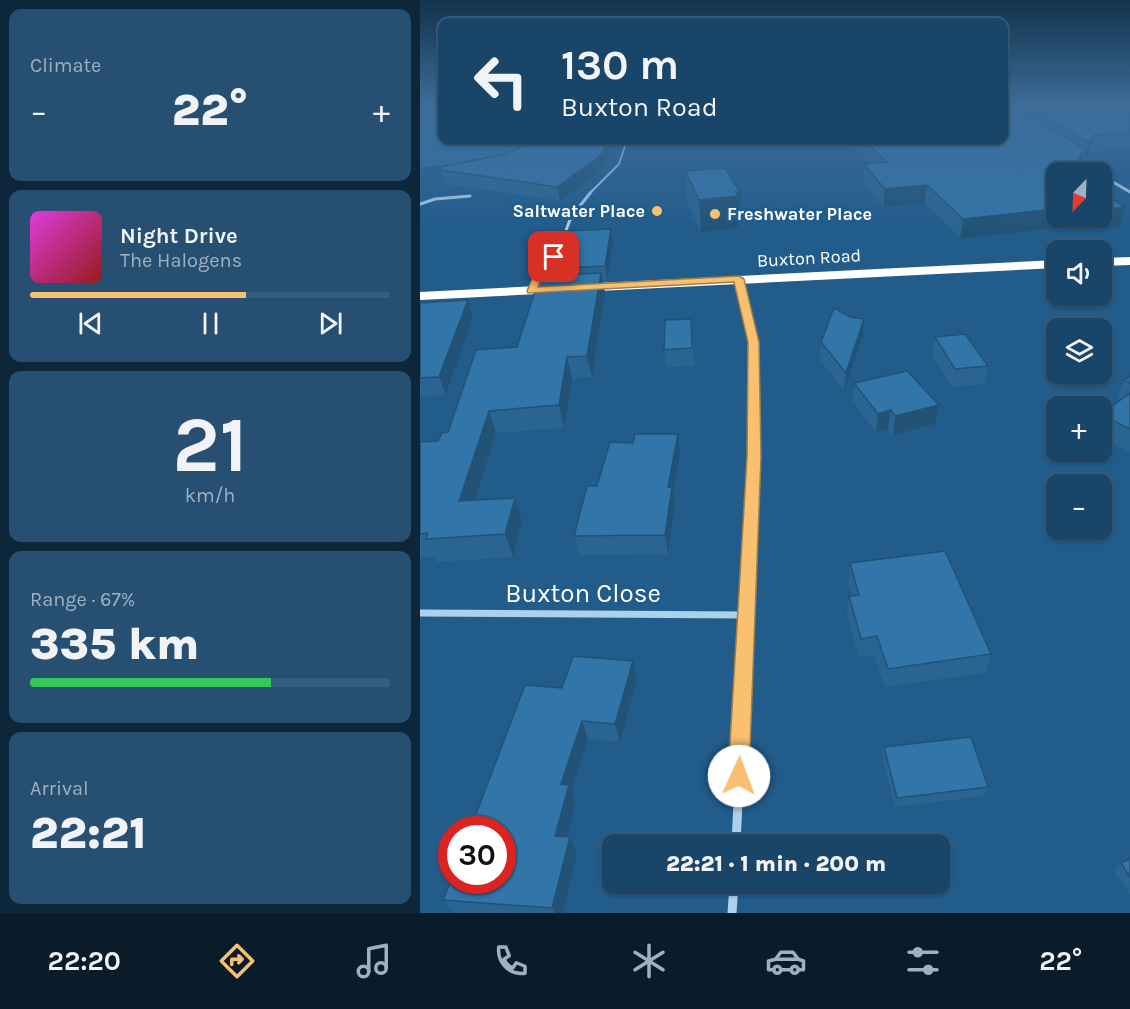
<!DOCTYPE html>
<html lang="en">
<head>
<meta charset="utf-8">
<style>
	body { margin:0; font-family:Karla,sans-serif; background:#264f71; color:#f1f3f6; height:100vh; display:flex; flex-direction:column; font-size:22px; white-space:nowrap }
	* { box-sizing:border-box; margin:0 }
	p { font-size:20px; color:#9fb1c0 }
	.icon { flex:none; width:33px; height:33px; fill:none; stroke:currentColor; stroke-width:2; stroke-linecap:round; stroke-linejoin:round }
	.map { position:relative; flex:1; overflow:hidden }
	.panel { display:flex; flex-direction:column; gap:9px; padding:9px; background:#0e2639; width:420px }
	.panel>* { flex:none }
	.top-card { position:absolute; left:18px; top:18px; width:570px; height:126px; border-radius:12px; box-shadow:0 2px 4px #0004,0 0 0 2px #375d7c; background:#194568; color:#f1f3f6; overflow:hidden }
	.needle { width:39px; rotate:203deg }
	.tools { position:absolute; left:626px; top:162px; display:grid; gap:12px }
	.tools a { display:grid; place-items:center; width:66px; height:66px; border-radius:12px; background:#194568; box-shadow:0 2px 4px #0004,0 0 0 2px #375d7c; font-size:30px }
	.speed { position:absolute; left:18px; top:816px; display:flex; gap:12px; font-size:30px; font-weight:700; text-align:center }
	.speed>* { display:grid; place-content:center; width:78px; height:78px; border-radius:50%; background:#194568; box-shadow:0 2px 4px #0004,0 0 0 2px #375d7c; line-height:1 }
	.speed .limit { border:9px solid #d22; background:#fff; color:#111 }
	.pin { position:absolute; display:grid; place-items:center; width:51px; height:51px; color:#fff; margin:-26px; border-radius:12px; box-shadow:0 3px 9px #0006 }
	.me { position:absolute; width:66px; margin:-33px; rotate:2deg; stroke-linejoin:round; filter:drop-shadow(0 0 4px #0008) }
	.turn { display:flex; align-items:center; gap:21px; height:126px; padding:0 24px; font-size:27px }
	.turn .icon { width:78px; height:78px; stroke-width:2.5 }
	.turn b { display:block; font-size:42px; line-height:51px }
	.big { font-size:45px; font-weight:800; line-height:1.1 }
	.panel .tile { flex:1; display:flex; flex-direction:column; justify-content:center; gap:9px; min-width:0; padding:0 21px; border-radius:12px; background:#264f71 }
	.panel .dial { align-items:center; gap:0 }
	.dial b { font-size:78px; line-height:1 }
	.song { display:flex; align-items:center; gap:18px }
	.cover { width:72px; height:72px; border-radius:9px; background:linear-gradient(135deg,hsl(300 70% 55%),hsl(0 70% 35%)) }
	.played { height:6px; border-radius:3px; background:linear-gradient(90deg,#f8c06f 60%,#375d7c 60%) }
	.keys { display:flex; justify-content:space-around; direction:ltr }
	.heat { display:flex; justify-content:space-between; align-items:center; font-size:33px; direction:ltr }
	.charge { height:9px; border-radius:4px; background:linear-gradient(90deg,#34c759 67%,#375d7c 0) }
	.trip { position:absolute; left:182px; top:834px; width:348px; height:60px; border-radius:12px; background:#194568; box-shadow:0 2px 4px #0004,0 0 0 2px #375d7c; font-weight:800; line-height:60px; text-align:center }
	.tab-bar { display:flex; height:96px; justify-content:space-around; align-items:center; background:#0a1c2a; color:#9fb1c0 }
	.tab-bar .icon { width:42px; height:42px }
	.tab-bar .current { color:#f8c06f }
	.tab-bar b { font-size:27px; color:#f1f3f6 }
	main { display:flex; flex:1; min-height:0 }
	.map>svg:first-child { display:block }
</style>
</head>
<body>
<main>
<section class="panel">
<div class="tile"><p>Climate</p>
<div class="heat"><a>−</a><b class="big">22°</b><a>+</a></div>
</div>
<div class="tile">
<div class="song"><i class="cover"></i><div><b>Night Drive</b><p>The Halogens</p></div></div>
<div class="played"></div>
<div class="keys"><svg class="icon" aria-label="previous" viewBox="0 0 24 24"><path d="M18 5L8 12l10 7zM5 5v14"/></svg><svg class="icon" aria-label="pause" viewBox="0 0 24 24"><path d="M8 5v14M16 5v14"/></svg><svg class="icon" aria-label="next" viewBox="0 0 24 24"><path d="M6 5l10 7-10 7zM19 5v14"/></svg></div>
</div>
<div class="tile dial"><b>21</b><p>km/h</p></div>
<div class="tile"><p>Range · 67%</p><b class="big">335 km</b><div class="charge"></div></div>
<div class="tile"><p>Arrival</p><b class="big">22:21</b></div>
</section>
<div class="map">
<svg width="710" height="913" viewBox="0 0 710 913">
	<rect width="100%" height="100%" fill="#215c8b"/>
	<polygon fill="#2b70a4" points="0,105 22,105 22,140 131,140 135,158 0,167"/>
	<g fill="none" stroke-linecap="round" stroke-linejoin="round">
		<polyline stroke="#aed1eb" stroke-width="2" points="169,194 199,164 207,140"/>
		<g stroke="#aed1eb" stroke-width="3">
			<polyline points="0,204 15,199 50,196"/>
			<polyline points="144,236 151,217 171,192"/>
			<polyline points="112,291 121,267 132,258"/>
		</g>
		<g stroke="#aed1eb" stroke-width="3">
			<polyline points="656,160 677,172"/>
			<polyline points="681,175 710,192"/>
		</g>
		<polyline stroke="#aed1eb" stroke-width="4" points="319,279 326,309"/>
		<polyline stroke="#aed1eb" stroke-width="5" points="326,307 334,342 334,459"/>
		<g stroke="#aed1eb" stroke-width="7">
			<polyline points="0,613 326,615"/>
			<polyline points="325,656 334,458"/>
		</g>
		<g stroke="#aed1eb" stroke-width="9">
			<polyline points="316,844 325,655"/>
			<polyline points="312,913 314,884"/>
		</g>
		<g fill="#fff" fill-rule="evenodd">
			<polygon points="710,257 710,265 681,266 681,258"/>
			<polygon points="636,260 636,268 0,300 0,292"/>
		</g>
	</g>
	<g fill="#2a6591">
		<polygon points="584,105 672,105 679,110 710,109 710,149 669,152 664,160 662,159 660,166 636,172 636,218 681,218 699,227 655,231 652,229 636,230 634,228 540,239 505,203 463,207 443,182 444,164 450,164 427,140 584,140"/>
		<polygon points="86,154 184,168 140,201 25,184 21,170"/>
		<polygon points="265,171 321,223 319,223 319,227 281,232 267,201"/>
		<polygon points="193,242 187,280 183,281 185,293 172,377 152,378 144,428 76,433 56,500 95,498 102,521 93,557 16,562 14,557 0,558 0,442 18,441 28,432 97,347 127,276 125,269"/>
		<polygon points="48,300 53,317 26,395 0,397 0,303"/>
		<polygon points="430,317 444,319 443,336 424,391 400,360 401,342"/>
		<polygon points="272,336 274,366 246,367 244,350"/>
		<polygon points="515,337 568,366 564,384 532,387 512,355"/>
		<polygon points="710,376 710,452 681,436 681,414 701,400 697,399 704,380"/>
		<polygon points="434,383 515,424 473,435 468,429 456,432 432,401"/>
		<polygon points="260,453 253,493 255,505 248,554 159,555 154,536 177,486"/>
		<polygon points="430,563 571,654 565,673 465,687 454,655 439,657 427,615 429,596 432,596 428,583"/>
		<polygon points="213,661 217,680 200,742 168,739 152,791 156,802 147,837 150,837 157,854 143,913 34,913 23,900 142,688"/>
		<polygon points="464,747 568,787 564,796 475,807 462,756"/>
		<polygon points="710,859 710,895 694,871 701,863"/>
	</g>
	<g fill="#225276">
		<polygon points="673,135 669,152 664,160 669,143"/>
		<polygon points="188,140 195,140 184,168 140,201 137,187"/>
		<polygon points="665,149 660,166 656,172 650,172"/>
		<polygon points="507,185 505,203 463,207 465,189"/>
		<polygon points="316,192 320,192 321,223 319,223 319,227 281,232 279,200"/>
		<polygon points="705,207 699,227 655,231 659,218 681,218 681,210"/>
		<polygon points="636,209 637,218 634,228 540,239 543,219"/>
		<polygon points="640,218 655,218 652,229 636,230"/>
		<polygon points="191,229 193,242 187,280 185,266"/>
		<polygon points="181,273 185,293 172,377 167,356"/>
		<polygon points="48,300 53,317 26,395 19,377"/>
		<polygon points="444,319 443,336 424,391 426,373"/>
		<polygon points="147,357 152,378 144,428 139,405"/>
		<polygon points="519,405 515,424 473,435 475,416"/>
		<polygon points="471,410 468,429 456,432 458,414"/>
		<polygon points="69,411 76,433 48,524 39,501"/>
		<polygon points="258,434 260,453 253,493 255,505 248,554 245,535 248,487"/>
		<polygon points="95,498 102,521 93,557 85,534"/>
		<polygon points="213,661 217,680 200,742 195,724"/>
		<polygon points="162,721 168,739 152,791 156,802 143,853 135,836 141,784"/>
		<polygon points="150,837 157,854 143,913 135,913 132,908"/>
	</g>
	<g fill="#3175a9" stroke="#225276" stroke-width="1.5">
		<polygon points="584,105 587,105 665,149 650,171 652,172 636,172 636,209 543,219 507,185 465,189 444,164 467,162 444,140 584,140"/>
		<polygon points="602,105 672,105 679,110 710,109 710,133 673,135 669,143"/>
		<polygon points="114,140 188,140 182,154 137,187 21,170 21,167 86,154"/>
		<polygon points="305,168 320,192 316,192 318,196 279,200 265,171"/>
		<polygon points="681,192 705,207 681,210"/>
		<polygon points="191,229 185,266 125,269 133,246 138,240 142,231"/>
		<polygon points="181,273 167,356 147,357 139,405 69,411 39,501 95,498 85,534 6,539 8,533 0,534 0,442 18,441 22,433 28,432 56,350 97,347 120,276"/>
		<polygon points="48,300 19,377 0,378 0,303"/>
		<polygon points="414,308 430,317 444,319 426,373 401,342"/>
		<polygon points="271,319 272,348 244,350 245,320"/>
		<polygon points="545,334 568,366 535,369 515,337"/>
		<polygon points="487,371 519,405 475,416 471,410 458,414 434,383"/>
		<polygon points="710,376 710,383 704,380"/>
		<polygon points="710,393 710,429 681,414"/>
		<polygon points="215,434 258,434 248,487 252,487 245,535 154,536 167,486 177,486 190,442 213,443"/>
		<polygon points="525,551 571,654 468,669 457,636 441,639 429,596 439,595 430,563"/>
		<polygon points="153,656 213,661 195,724 162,721 141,784 149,785 135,836 150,837 132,908 23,900 32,877 32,880 82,880 82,830 50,830 105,685 142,688"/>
		<polygon points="551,737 568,787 477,798 464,747"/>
		<polygon points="710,859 710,877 701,863"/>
	</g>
	<linearGradient id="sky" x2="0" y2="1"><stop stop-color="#12334c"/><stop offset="0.45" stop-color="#3d6c98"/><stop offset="1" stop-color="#3d6c98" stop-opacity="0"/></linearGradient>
	<rect width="710" height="233" fill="url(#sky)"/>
	<polygon fill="#f8c06f" stroke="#a17d48" stroke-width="1.5" points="134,254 139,257 125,269 118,287 319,276 324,279 339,342 341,457 329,776 326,783 319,786 311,783 308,776 327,457 328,342 314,282 108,293 107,291 118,265"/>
	<g fill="#f8c06f" stroke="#215c8b" stroke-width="2">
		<circle cx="237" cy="211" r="6"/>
		<circle cx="295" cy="214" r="6"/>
	</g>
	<g text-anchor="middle" stroke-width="6" stroke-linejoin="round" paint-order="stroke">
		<g font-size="18" font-weight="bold" fill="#fff" stroke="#215c8b" text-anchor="end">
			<text x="225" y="217">Saltwater Place</text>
			<text x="307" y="220" text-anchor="start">Freshwater Place</text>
		</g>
		<g font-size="18" fill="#fff" stroke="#215c8b">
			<text transform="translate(389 258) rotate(-3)" y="6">Buxton Road</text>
		</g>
		<g font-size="26" fill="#fff" stroke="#215c8b">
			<text x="163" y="602">Buxton Close</text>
		</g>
	</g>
</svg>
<div class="tools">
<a><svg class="needle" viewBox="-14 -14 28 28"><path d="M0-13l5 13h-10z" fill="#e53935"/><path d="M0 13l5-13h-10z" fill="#9fb1c0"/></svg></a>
<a><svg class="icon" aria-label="sound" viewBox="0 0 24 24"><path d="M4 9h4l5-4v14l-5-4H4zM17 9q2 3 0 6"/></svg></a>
<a><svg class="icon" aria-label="layers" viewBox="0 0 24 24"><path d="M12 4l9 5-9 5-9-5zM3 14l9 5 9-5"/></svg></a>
<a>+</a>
<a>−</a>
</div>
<div class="speed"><div class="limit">30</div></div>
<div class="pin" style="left:134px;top:257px;background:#d93025"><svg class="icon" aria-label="arrive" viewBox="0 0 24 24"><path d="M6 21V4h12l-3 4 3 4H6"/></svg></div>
<svg class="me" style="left:319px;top:776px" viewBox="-20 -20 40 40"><circle r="19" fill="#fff"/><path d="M0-13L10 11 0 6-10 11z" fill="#f8c06f"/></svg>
<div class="trip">22:21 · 1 min · 200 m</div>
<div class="top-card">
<div class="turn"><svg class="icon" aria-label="left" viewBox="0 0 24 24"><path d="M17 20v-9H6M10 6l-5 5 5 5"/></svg><div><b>130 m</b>Buxton Road</div></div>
</div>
</div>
</main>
<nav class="tab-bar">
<b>22:20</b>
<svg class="icon current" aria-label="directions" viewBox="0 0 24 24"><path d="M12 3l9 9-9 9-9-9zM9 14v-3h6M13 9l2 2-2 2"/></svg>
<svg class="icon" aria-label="music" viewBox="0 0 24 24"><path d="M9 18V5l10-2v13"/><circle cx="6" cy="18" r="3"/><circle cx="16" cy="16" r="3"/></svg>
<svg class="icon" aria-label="phone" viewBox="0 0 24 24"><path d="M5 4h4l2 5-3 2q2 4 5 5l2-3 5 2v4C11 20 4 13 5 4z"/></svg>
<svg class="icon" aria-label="climate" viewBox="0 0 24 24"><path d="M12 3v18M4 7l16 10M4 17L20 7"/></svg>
<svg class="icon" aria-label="car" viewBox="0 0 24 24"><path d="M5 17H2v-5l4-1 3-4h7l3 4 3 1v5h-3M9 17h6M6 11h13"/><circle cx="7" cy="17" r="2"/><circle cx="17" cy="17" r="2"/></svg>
<svg class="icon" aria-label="filters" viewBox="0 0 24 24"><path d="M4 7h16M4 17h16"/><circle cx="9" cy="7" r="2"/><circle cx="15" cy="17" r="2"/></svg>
<b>22°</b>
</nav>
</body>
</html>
